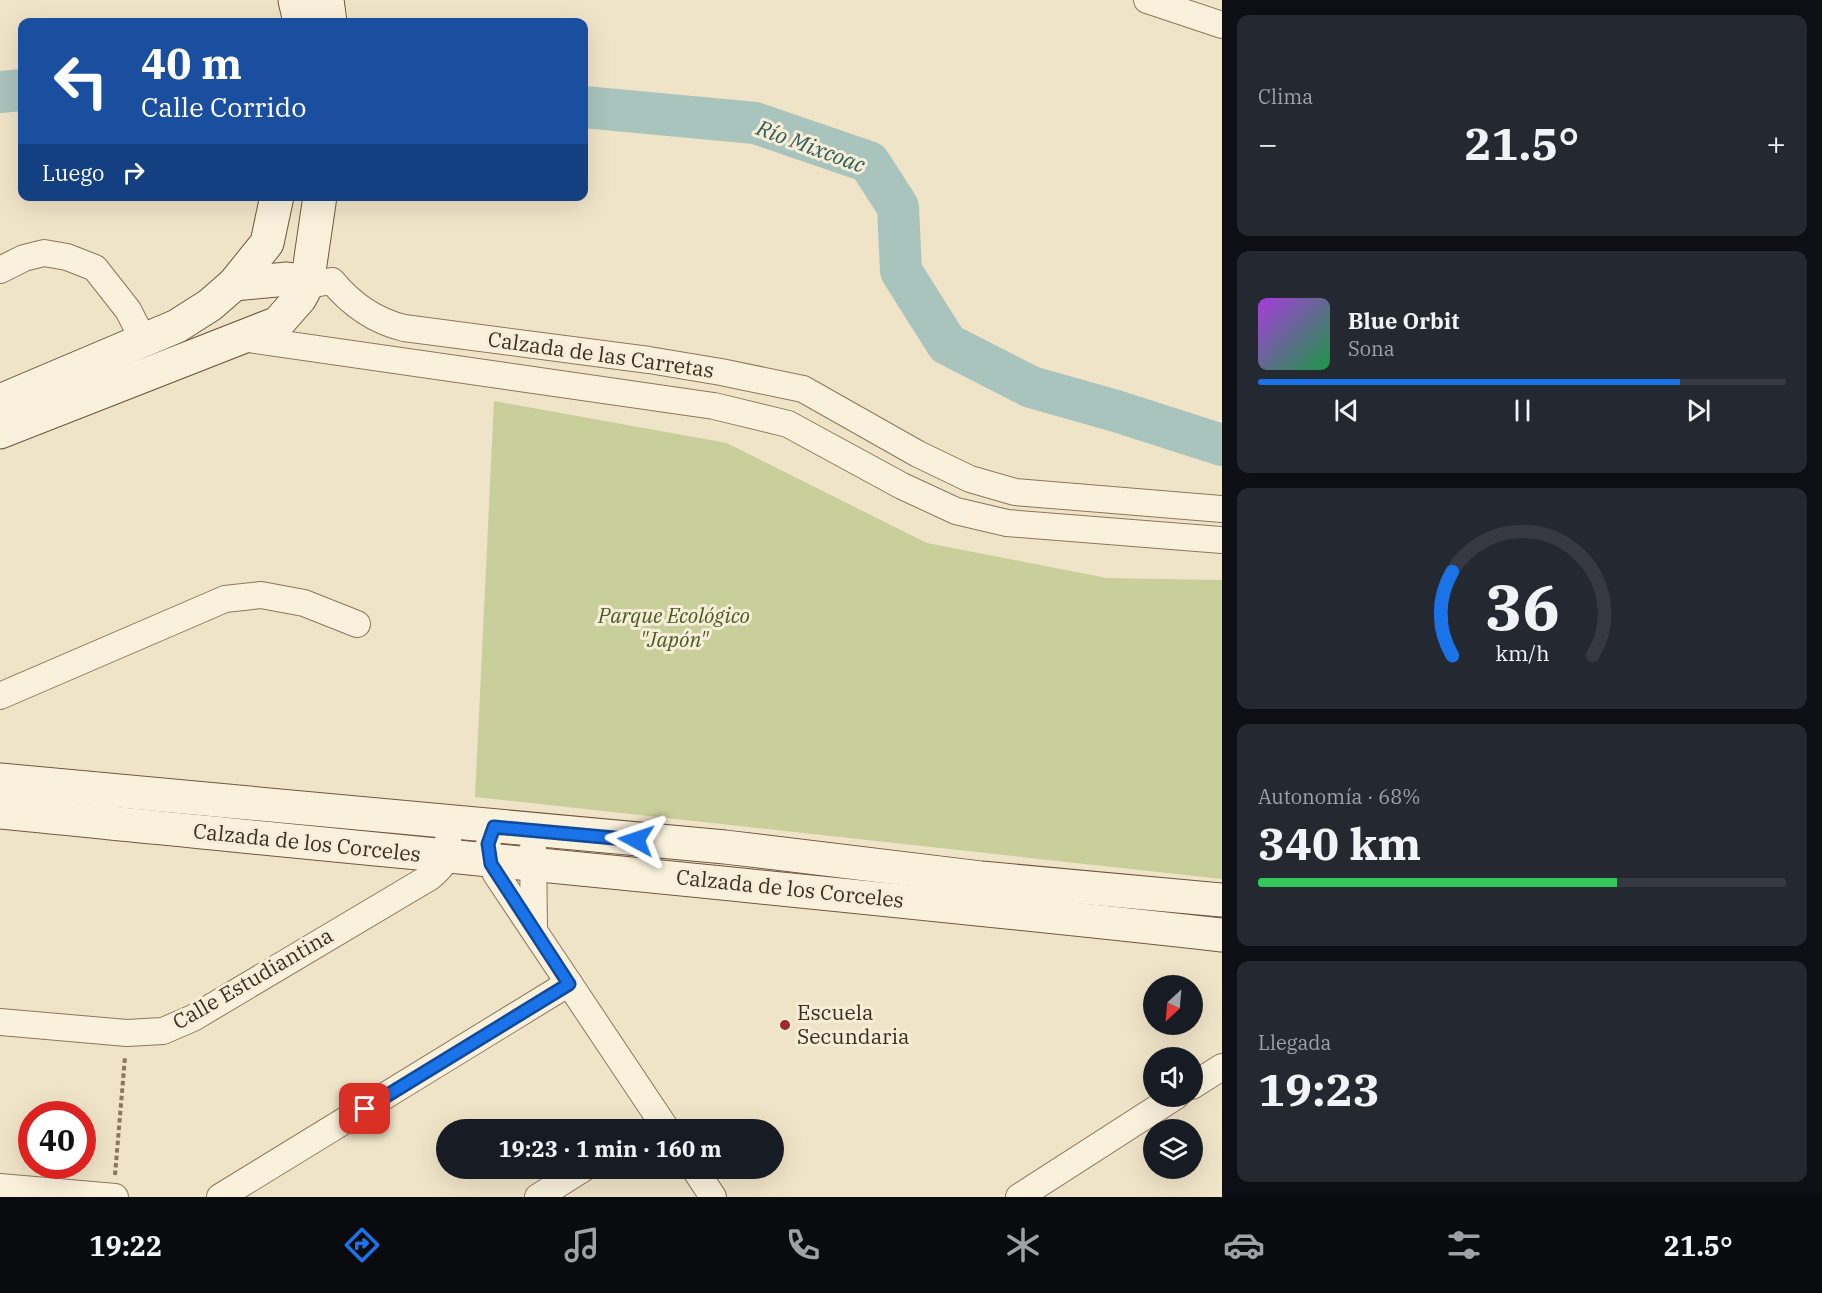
<!DOCTYPE html>
<html lang="es">
<head>
<meta charset="utf-8">
<style>
	body { margin:0; font-family:"IBM Plex Serif",serif; background:#242831; color:#f1f3f6; height:100vh; display:flex; flex-direction:column; font-size:22px; white-space:nowrap }
	* { box-sizing:border-box; margin:0 }
	p { font-size:20px; color:#9ea1a6 }
	.icon { flex:none; width:33px; height:33px; fill:none; stroke:currentColor; stroke-width:2; stroke-linecap:round; stroke-linejoin:round }
	.map { position:relative; flex:1; overflow:hidden }
	.details { display:flex; flex-direction:column; gap:15px; padding:15px; background:#0d0f14; width:600px }
	.details>* { flex:none }
	.hud { position:absolute; left:18px; top:18px; width:570px; height:183px; border-radius:12px; box-shadow:0 6px 24px #0002; background:#1a4fa0; color:#fff; overflow:hidden }
	.needle { width:39px; rotate:206deg }
	.fabs { position:absolute; left:1143px; top:975px; display:grid; gap:12px }
	.fabs a { display:grid; place-items:center; width:60px; height:60px; border-radius:50%; background:#171b24; box-shadow:0 6px 24px #0002; font-size:30px }
	.speed { position:absolute; left:18px; top:1101px; display:flex; gap:12px; font-size:30px; font-weight:700; text-align:center }
	.speed>* { display:grid; place-content:center; width:78px; height:78px; border-radius:50%; background:#171b24; box-shadow:0 6px 24px #0002; line-height:1 }
	.speed .limit { border:9px solid #d22; background:#fff; color:#111 }
	.pin { position:absolute; display:grid; place-items:center; width:51px; height:51px; color:#fff; margin:-26px; border-radius:12px; box-shadow:0 3px 9px #0006 }
	.me { position:absolute; width:66px; margin:-33px; rotate:275deg; stroke-linejoin:round; filter:drop-shadow(0 0 4px #0008) }
	.turn { display:flex; align-items:center; gap:21px; height:126px; padding:0 24px; font-size:27px }
	.turn .icon { width:78px; height:78px; stroke-width:2.5 }
	.turn b { display:block; font-size:42px; line-height:51px }
	.then { display:flex; align-items:center; height:57px; padding:0 24px; background:#0003; gap:12px; font-size:22px }
	.big { font-size:45px; font-weight:700; line-height:1.1 }
	.details .widget { flex:1; display:flex; flex-direction:column; justify-content:center; gap:9px; min-width:0; padding:0 21px; border-radius:12px; background:#242831 }
	.details .dial { align-items:center; gap:0 }
	.dial svg { height:156px; overflow:visible; fill:none; stroke:#363941; stroke-width:7; stroke-linecap:round; text-anchor:middle }
	.dial text { fill:#f1f3f6; stroke:none }
	.song { display:flex; align-items:center; gap:18px }
	.cover { width:72px; height:72px; border-radius:9px; background:linear-gradient(135deg,hsl(280 70% 55%),hsl(140 70% 35%)) }
	.played { height:6px; border-radius:3px; background:linear-gradient(90deg,#1a73e8 80%,#363941 80%) }
	.keys { display:flex; justify-content:space-around; direction:ltr }
	.heat { display:flex; justify-content:space-between; align-items:center; font-size:33px; direction:ltr }
	.charge { height:9px; border-radius:4px; background:linear-gradient(90deg,#34c759 68%,#363941 0) }
	.trip { position:absolute; left:436px; top:1119px; width:348px; height:60px; border-radius:30px; background:#171b24; box-shadow:0 6px 24px #0002; font-weight:700; line-height:60px; text-align:center }
	.menu { display:flex; height:96px; justify-content:space-around; align-items:center; background:#090b0e; color:#9ea1a6 }
	.menu .icon { width:42px; height:42px }
	.menu .on { color:#1a73e8 }
	.menu b { font-size:27px; color:#f1f3f6 }
	main { display:flex; flex:1; min-height:0 }
	.map>svg:first-child { display:block }
</style>
</head>
<body>
<main>
<div class="map">
<svg width="1222" height="1197" viewBox="0 0 1222 1197">
	<rect width="100%" height="100%" fill="#f0e4c8"/>
	<polygon fill="#c9cf9b" points="494,401 727,443 927,543 1107,578 1222,580 1222,879 475,797"/>
	<g fill="none" stroke-linecap="round" stroke-linejoin="round">
		<g stroke="#a9c4bc" stroke-width="42">
			<polyline points="0,92 22,90"/>
			<polyline points="584,107 755,123 869,162 898,207 901,271 947,344 1031,387 1116,411 1222,445"/>
		</g>
		<g stroke="#8d765c" stroke-width="28">
			<g id="street">
				<polyline points="1147,0 1222,25"/>
				<polyline points="0,270 24,258 44,253 67,257 95,268 128,310 144,341"/>
				<path d="M307,285L332,281C351,304 375,321 404,328L649,360L721,372L803,389L918,454L970,479L1015,492L1222,509"/>
				<polyline points="241,338 714,406 788,424 902,486 956,511 1007,523 1222,540"/>
				<polyline points="0,696 225,599 261,595 304,603 357,624"/>
				<polyline points="488,847 489,860 496,874 667,1130"/>
				<polyline points="533,848 534,929"/>
				<path d="M0,1022L127,1033L163,1031L193,1018L430,877C443,866 450,858 448,840"/>
				<polyline points="1192,1086 1222,1067"/>
				<polyline points="694,1168 713,1197"/>
				<polyline points="0,1187 115,1197"/>
				<polyline points="220,1197 569,983"/>
				<polyline points="538,1197 584,1168"/>
				<polyline points="1019,1197 1176,1096"/>
			</g>
		</g>
		<g stroke="#6f573f" stroke-width="35">
			<g id="secondary">
				<polyline points="295,0 300,22"/>
				<polyline points="327,0 330,22"/>
				<polyline points="234,284 267,243 277,196"/>
				<polyline points="0,401 177,326 210,305 234,284 287,279 300,281 307,285"/>
				<polyline points="0,432 278,323 300,298 307,285 320,196"/>
				<polyline points="0,780 725,847 981,878 1222,900"/>
				<path d="M0,812C407,853 815,890 1222,935"/>
			</g>
		</g>
		<polyline stroke="#8d765c" stroke-width="4" stroke-dasharray="4.5 3" stroke-linecap="butt" points="115,1175 125,1057"/>
		<use href="#street" stroke="#faf1dc" stroke-width="26"/>
		<use href="#secondary" stroke="#faf1dc" stroke-width="33"/>
	</g>
	<g fill="none" stroke-linecap="round" stroke-linejoin="round">
		<g stroke="#114b97" stroke-width="15">
			<polyline id="route" points="365,1109 569,984 491,864 488,844 494,827 636,840"/>
		</g>
		<use href="#route" stroke="#1a73e8" stroke-width="10"/>
	</g>
	<circle fill="#9e2a2b" stroke="#f7eed8" stroke-width="2" cx="785" cy="1025" r="6"/>
	<g text-anchor="middle" stroke-width="6" stroke-linejoin="round" paint-order="stroke">
		<g font-size="21" fill="#3d2e20" stroke="#f7eed8">
			<text transform="translate(601 355) rotate(8)" y="7">Calzada de las Carretas</text>
			<text transform="translate(307 843) rotate(6)" y="7">Calzada de los Corceles</text>
			<text transform="translate(790 889) rotate(6)" y="7">Calzada de los Corceles</text>
			<text transform="translate(253 979) rotate(-30)" y="7">Calle Estudiantina</text>
		</g>
		<g font-size="21" font-style="italic" fill="#4d5a26" stroke="#f7eed8">
			<text x="674" y="623">Parque Ecológico<tspan x="674" dy="24">"Japón"</tspan></text>
		</g>
		<g font-size="21" fill="#3d2e20" stroke="#f7eed8" text-anchor="start">
			<text x="797" y="1020">Escuela<tspan x="797" dy="24">Secundaria</tspan></text>
		</g>
		<g font-size="22" font-style="italic" fill="#2f5d5a" stroke="#f7eed8">
			<text transform="translate(811 146) rotate(20)" y="8">Río Mixcoac</text>
		</g>
	</g>
</svg>
<div class="fabs">
<a><svg class="needle" viewBox="-14 -14 28 28"><path d="M0-13l5 13h-10z" fill="#e53935"/><path d="M0 13l5-13h-10z" fill="#9ea1a6"/></svg></a>
<a><svg class="icon" aria-label="sound" viewBox="0 0 24 24"><path d="M4 9h4l5-4v14l-5-4H4zM17 9q2 3 0 6"/></svg></a>
<a><svg class="icon" aria-label="layers" viewBox="0 0 24 24"><path d="M12 4l9 5-9 5-9-5zM3 14l9 5 9-5"/></svg></a>
</div>
<div class="speed"><div class="limit">40</div></div>
<div class="pin" style="left:365px;top:1109px;background:#d93025"><svg class="icon" aria-label="arrive" viewBox="0 0 24 24"><path d="M6 21V4h12l-3 4 3 4H6"/></svg></div>
<svg class="me" style="left:636px;top:840px" viewBox="-20 -20 40 40"><path d="M0-17L14 15 0 8-14 15z" fill="#1a73e8" stroke="#fff" stroke-width="4"/></svg>
<div class="trip">19:23 · 1 min · 160 m</div>
<div class="hud">
<div class="turn"><svg class="icon" aria-label="left" viewBox="0 0 24 24"><path d="M17 20v-9H6M10 6l-5 5 5 5"/></svg><div><b>40 m</b>Calle Corrido</div></div>
<div class="then">Luego<svg class="icon" aria-label="right" viewBox="0 0 24 24"><path d="M7 20v-9h11M14 6l5 5-5 5"/></svg></div>
</div>
</div>
<section class="details">
<div class="widget"><p>Clima</p>
<div class="heat"><a>−</a><b class="big">21.5°</b><a>+</a></div>
</div>
<div class="widget">
<div class="song"><i class="cover"></i><div><b>Blue Orbit</b><p>Sona</p></div></div>
<div class="played"></div>
<div class="keys"><svg class="icon" aria-label="previous" viewBox="0 0 24 24"><path d="M18 5L8 12l10 7zM5 5v14"/></svg><svg class="icon" aria-label="pause" viewBox="0 0 24 24"><path d="M8 5v14M16 5v14"/></svg><svg class="icon" aria-label="next" viewBox="0 0 24 24"><path d="M6 5l10 7-10 7zM19 5v14"/></svg></div>
</div>
<div class="widget dial"><svg viewBox="0 0 100 80">
<path d="M14 69A42 42 0 1 1 86 69"/>
<path d="M14 69A42 42 0 0 1 14 26" stroke="#1a73e8"/>
<text x="50" y="56" font-size="32" font-weight="700">36</text>
<text x="50" y="72" font-size="11">km/h</text>
</svg></div>
<div class="widget"><p>Autonomía · 68%</p><b class="big">340 km</b><div class="charge"></div></div>
<div class="widget"><p>Llegada</p><b class="big">19:23</b></div>
</section>
</main>
<nav class="menu">
<b>19:22</b>
<svg class="icon on" aria-label="directions" viewBox="0 0 24 24"><path d="M12 3l9 9-9 9-9-9zM9 14v-3h6M13 9l2 2-2 2"/></svg>
<svg class="icon" aria-label="music" viewBox="0 0 24 24"><path d="M9 18V5l10-2v13"/><circle cx="6" cy="18" r="3"/><circle cx="16" cy="16" r="3"/></svg>
<svg class="icon" aria-label="phone" viewBox="0 0 24 24"><path d="M5 4h4l2 5-3 2q2 4 5 5l2-3 5 2v4C11 20 4 13 5 4z"/></svg>
<svg class="icon" aria-label="climate" viewBox="0 0 24 24"><path d="M12 3v18M4 7l16 10M4 17L20 7"/></svg>
<svg class="icon" aria-label="car" viewBox="0 0 24 24"><path d="M5 17H2v-5l4-1 3-4h7l3 4 3 1v5h-3M9 17h6M6 11h13"/><circle cx="7" cy="17" r="2"/><circle cx="17" cy="17" r="2"/></svg>
<svg class="icon" aria-label="filters" viewBox="0 0 24 24"><path d="M4 7h16M4 17h16"/><circle cx="9" cy="7" r="2"/><circle cx="15" cy="17" r="2"/></svg>
<b>21.5°</b>
</nav>
</body>
</html>
